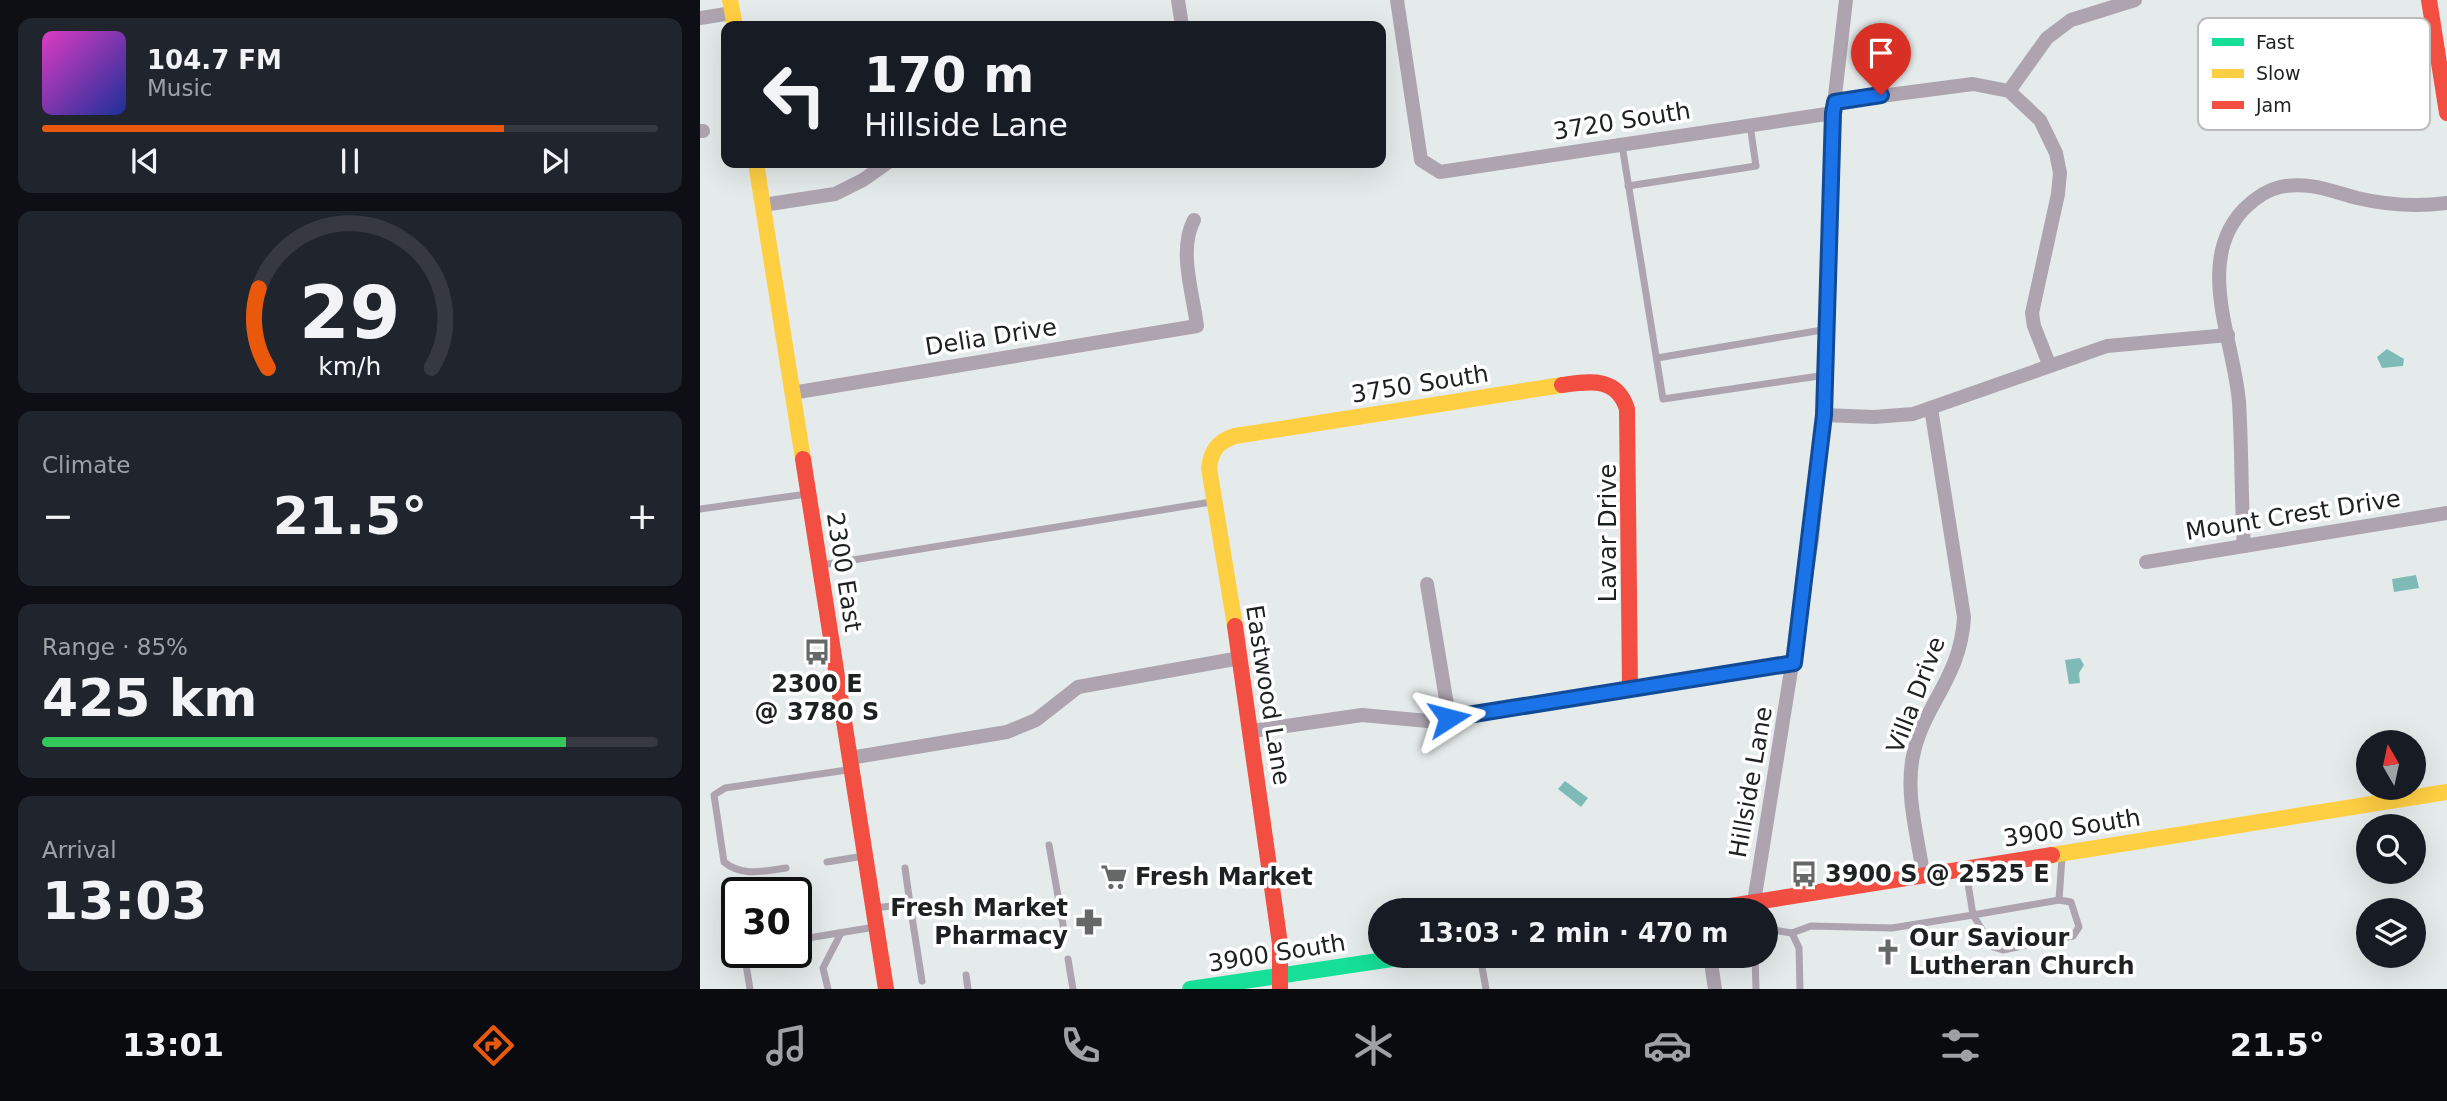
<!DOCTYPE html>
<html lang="en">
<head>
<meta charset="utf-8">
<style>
	body { margin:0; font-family:"DejaVu Sans",sans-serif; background:#20242c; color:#f1f3f6; height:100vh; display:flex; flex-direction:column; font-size:26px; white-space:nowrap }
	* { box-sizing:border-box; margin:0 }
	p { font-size:23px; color:#9ea1a6 }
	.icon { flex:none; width:38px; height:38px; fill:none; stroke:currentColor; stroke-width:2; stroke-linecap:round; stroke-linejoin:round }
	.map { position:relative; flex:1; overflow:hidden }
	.panel { display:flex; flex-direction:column; gap:18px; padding:18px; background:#0d0f14; width:700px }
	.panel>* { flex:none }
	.top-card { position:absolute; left:21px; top:21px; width:665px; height:147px; border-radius:14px; box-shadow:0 7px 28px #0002; background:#171b24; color:#f1f3f6; overflow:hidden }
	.needle { width:46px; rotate:351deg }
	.tools { position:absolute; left:1656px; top:730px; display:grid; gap:14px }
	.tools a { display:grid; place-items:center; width:70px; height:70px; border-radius:50%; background:#171b24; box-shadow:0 7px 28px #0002; font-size:35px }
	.speed { position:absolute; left:21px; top:877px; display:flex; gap:14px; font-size:35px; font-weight:700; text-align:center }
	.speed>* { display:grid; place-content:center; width:91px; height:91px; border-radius:50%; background:#171b24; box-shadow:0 7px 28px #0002; line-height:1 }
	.speed .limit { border:4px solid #111; border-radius:10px; background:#fff; color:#111 }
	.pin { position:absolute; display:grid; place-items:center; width:60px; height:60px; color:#fff; margin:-72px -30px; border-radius:50% 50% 50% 0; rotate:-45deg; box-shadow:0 0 7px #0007 }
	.pin .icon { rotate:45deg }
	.me { position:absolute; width:77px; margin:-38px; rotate:81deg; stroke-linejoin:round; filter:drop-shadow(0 0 5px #0008) }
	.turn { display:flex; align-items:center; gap:24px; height:147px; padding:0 28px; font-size:32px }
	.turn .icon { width:91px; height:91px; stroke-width:2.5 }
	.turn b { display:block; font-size:49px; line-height:60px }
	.big { font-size:52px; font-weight:800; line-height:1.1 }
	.panel .widget { flex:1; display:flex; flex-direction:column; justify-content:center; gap:10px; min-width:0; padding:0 24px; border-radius:14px; background:#20242c }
	.panel .dial { align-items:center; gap:0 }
	.dial svg { height:182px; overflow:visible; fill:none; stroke:#363941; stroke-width:7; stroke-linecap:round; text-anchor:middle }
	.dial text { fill:#f1f3f6; stroke:none }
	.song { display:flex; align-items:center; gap:21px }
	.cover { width:84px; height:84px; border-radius:10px; background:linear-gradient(135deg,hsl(310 70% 55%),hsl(230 70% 35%)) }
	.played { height:7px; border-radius:4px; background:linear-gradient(90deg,#ea580c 75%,#363941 75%) }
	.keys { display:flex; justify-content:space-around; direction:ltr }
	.heat { display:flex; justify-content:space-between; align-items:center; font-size:38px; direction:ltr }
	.charge { height:10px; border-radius:5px; background:linear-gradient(90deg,#34c759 85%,#363941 0) }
	.trip { position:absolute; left:668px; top:898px; width:410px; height:70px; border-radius:35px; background:#171b24; box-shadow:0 7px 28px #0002; font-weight:800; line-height:70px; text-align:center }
	.tab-bar { display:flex; height:112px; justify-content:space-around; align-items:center; background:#090b0e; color:#9ea1a6 }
	.tab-bar .icon { width:49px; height:49px }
	.tab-bar .active { color:#ea580c }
	.tab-bar b { font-size:32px; color:#f1f3f6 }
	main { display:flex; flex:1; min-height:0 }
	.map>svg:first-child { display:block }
</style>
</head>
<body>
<main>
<section class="panel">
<div class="widget">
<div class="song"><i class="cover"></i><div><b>104.7 FM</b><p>Music</p></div></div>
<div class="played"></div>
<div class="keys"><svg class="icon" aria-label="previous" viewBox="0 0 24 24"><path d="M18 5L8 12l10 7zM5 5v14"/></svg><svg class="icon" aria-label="pause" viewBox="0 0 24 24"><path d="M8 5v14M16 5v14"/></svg><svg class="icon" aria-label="next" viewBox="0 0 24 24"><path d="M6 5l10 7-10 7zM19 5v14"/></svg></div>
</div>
<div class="widget dial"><svg viewBox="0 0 100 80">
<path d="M14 69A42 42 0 1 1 86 69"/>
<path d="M14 69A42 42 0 0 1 10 34" stroke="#ea580c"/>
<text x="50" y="56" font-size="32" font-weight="700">29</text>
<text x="50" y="72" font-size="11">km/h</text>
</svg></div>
<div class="widget"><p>Climate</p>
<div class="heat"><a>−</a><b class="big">21.5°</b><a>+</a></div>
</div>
<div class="widget"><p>Range · 85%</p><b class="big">425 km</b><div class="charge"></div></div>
<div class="widget"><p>Arrival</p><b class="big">13:03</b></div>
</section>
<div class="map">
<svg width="1747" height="989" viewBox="0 0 1747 989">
	<rect width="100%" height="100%" fill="#e5ebea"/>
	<g fill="#7ebbb7">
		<polygon points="1687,349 1704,359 1703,366 1682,368 1677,357"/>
		<polygon points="1716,575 1719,588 1694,592 1692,579"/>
		<polygon points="1380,658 1384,665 1379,673 1380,683 1369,684 1365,660"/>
		<polygon points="865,781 888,798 881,807 858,789"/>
	</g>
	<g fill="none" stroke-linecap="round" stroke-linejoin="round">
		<g stroke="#ada4b0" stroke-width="7">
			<polyline points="922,145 963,399 1126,375"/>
			<polyline points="928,186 1056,166 1050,125"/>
			<polyline points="957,358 1128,329"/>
			<polyline points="0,509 107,494"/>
			<polyline points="122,565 511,502"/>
			<polyline points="349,845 365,936"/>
			<polyline points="127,862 164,856"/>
			<path d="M86,868C64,871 42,877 24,862L14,795L25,788L147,770"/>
			<polyline points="1359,900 1371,902 1379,927 1373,936 1303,950 1293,947 1273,915 1359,900 1362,857"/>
			<polyline points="210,904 222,981"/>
			<polyline points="174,908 210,904 205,868"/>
			<polyline points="1066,929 1092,933 1111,926 1192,928 1273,915 1266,871"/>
			<polyline points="1092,933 1099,948 1100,989"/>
			<polyline points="96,940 175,927"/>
			<polyline points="44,952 50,989"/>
			<polyline points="780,956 786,989"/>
			<polyline points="1055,956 1056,989"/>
			<polyline points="368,959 373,989"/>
			<polyline points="266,975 268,989"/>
			<polyline points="128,989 123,968 141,933"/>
		</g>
		<g stroke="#ada4b0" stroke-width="14">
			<polyline points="478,0 482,26"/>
			<polyline points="697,0 721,160 740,172 1133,113"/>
			<polyline points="0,18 32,13"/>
			<polyline points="1309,91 1347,38 1371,20 1435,0"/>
			<polyline points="1135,102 1273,84 1309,91 1340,120 1356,153 1360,173 1358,194 1332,313 1334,326 1349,364"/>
			<polyline points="0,131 3,131"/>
			<polyline points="63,205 135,194 163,180 187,163"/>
			<path d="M92,393L497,326C493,293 478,250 494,220"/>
			<polyline points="1124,415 1174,417 1213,414 1407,346 1528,335"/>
			<path d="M1544,546C1541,498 1542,450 1539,402C1534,340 1494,261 1544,209C1554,199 1566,190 1580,187C1608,181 1631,191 1657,198C1687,205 1717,207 1747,203"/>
			<polyline points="1446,562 1747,513"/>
			<polyline points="727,584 749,717"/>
			<polyline points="552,731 662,715 728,721 1094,663"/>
			<polyline points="150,758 307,732 336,720 378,687 540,658"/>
			<path d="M1223,874C1218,837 1205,794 1213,756C1223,705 1261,678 1264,617L1231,408"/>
			<polyline points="1054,902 1112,539 1124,415 1133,113 1146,0"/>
			<polyline points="1010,956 1015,989"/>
		</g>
		<polyline stroke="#16e098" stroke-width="16" points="490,989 712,956"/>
		<g stroke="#ffcf43" stroke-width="16">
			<polyline points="30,0 35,26"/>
			<polyline points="56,163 103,459"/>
			<path d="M535,626L509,468C511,451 518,441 535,436L862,385"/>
			<polyline points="1352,855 1747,792"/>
		</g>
		<g stroke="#f24e42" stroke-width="16">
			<polyline points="1729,0 1747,113"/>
			<path d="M862,385C891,381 917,377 927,409L930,689"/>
			<polyline points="103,459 186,989"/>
			<polyline points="535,626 580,944 580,989"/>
			<polyline points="1005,910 1352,855"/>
		</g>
	</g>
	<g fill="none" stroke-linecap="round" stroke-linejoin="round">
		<g stroke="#114b97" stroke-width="18">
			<polyline id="route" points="749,718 1094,663 1124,415 1133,113 1135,102 1181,95"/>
		</g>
		<use href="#route" stroke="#1a73e8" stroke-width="12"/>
	</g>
	<defs>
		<g id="bus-bare" transform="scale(2.1)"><path d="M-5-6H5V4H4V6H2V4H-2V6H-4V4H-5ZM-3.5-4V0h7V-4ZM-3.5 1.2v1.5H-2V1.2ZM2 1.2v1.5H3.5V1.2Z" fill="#646867" stroke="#fff" stroke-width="2.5" paint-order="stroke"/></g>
		<g id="supermarket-bare" transform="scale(2.1)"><path d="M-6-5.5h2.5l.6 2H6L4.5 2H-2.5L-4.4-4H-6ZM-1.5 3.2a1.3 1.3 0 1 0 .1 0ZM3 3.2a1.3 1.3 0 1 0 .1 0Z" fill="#646867" stroke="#fff" stroke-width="2.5" paint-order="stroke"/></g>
		<g id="pharmacy-bare" transform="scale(2.1)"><path d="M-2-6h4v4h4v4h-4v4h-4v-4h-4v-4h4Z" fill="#646867" stroke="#fff" stroke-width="2.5" paint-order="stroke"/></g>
		<g id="church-bare" transform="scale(2.1)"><path d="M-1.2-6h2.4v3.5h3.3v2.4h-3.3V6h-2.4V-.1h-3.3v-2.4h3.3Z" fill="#646867" stroke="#fff" stroke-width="2.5" paint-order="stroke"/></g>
	</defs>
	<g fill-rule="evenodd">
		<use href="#bus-bare" x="117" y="652"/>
		<use href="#bus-bare" x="1104" y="874"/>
		<use href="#supermarket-bare" x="414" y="877"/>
		<use href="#pharmacy-bare" x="389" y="922"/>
		<use href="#church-bare" x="1188" y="952"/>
	</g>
	<g text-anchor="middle" stroke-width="7" stroke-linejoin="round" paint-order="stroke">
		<g font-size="24" fill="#1e2121" stroke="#fff">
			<text transform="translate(922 121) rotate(-9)" y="8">3720 South</text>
			<text transform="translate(291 337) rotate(-9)" y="8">Delia Drive</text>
			<text transform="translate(720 384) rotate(-9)" y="8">3750 South</text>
			<text transform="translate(1593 515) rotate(-9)" y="8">Mount Crest Drive</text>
			<text transform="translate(908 533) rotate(-90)" y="8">Lavar Drive</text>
			<text transform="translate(144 572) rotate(81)" y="8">2300 East</text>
			<text transform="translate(568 695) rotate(81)" y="8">Eastwood Lane</text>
			<text transform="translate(1216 695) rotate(-69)" y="8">Villa Drive</text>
			<text transform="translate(1051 782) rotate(-80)" y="8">Hillside Lane</text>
			<text transform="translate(1372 828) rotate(-9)" y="8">3900 South</text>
			<text transform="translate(577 953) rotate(-9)" y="8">3900 South</text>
		</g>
		<g font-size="24" font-weight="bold" fill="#1e2121" stroke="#fff" text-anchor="start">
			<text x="117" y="692" text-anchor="middle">2300 E<tspan x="117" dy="28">@ 3780 S</tspan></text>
			<text x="1125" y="882">3900 S @ 2525 E</text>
			<text x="435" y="885">Fresh Market</text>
			<text x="368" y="916" text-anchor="end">Fresh Market<tspan x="368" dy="28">Pharmacy</tspan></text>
			<text x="1209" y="946">Our Saviour<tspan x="1209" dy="28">Lutheran Church</tspan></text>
		</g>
	</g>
	<rect x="1498" y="18" width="232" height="112" rx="10" fill="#fff" stroke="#bcbcbc" stroke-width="2"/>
	<rect x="1512" y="38" width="32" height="8" fill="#16e098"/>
	<rect x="1512" y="69" width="32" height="9" fill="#ffcf43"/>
	<rect x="1512" y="101" width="32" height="8" fill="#f24e42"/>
	<g font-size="19" fill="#1e2121">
		<text x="1556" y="49">Fast</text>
		<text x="1556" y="80">Slow</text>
		<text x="1556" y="112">Jam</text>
	</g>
</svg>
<div class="tools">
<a><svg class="needle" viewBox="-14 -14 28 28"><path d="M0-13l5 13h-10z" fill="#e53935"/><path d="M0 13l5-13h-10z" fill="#9ea1a6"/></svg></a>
<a><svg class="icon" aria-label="search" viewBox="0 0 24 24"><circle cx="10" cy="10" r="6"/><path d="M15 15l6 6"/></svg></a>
<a><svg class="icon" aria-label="layers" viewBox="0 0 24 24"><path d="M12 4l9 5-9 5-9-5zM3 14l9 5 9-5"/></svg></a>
</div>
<div class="speed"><div class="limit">30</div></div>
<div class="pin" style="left:1181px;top:95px;background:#d93025"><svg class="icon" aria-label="arrive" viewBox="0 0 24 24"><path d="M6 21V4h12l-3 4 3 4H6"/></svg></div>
<svg class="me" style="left:749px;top:718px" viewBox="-20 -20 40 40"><path d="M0-17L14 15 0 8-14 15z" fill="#1a73e8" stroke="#fff" stroke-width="4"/></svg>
<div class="trip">13:03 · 2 min · 470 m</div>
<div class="top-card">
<div class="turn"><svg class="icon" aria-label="left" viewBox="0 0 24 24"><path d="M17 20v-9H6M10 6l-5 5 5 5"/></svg><div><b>170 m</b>Hillside Lane</div></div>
</div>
</div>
</main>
<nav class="tab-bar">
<b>13:01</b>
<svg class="icon active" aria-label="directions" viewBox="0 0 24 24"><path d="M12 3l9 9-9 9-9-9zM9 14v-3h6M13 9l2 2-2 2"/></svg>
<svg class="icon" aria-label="music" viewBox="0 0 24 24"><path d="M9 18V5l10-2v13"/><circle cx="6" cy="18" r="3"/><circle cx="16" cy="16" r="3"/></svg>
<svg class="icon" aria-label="phone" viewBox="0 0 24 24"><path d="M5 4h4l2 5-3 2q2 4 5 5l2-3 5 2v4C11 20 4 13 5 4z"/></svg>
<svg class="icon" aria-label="climate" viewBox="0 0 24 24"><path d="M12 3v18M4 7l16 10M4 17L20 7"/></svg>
<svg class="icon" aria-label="car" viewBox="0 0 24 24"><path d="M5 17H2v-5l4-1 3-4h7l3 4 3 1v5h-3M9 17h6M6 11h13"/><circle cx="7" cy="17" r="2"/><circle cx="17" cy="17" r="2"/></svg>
<svg class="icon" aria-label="filters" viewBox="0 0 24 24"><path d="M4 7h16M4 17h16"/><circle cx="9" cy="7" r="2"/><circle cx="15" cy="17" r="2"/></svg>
<b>21.5°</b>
</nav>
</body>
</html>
